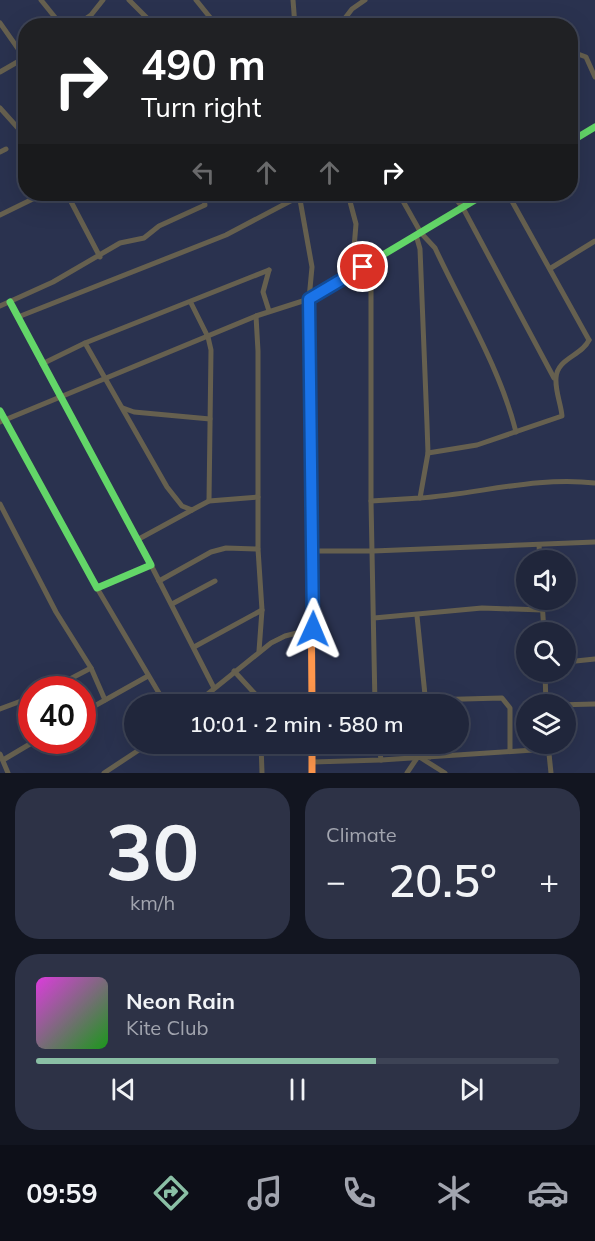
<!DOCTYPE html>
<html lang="en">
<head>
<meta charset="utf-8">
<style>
	body { margin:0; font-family:Mulish,sans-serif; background:#2d3246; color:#f1f3f6; height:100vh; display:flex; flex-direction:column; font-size:22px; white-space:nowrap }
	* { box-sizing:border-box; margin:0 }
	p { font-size:20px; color:#a2a5af }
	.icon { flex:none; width:33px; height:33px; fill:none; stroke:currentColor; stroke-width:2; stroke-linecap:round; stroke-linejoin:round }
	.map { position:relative; height:773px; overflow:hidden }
	.sheet { display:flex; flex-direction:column; gap:15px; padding:15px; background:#121520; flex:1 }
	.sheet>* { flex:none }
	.banner { position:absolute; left:18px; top:18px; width:560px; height:183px; border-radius:24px; box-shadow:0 6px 24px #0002,0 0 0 2px #3d4355; background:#202124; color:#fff; overflow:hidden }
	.fabs { position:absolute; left:516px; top:550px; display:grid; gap:12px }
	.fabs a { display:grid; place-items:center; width:60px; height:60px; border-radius:50%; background:#20263b; box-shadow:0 6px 24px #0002,0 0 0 2px #3d4355; font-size:30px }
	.speed { position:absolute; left:18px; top:676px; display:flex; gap:12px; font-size:30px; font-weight:700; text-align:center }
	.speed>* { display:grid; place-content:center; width:78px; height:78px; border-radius:50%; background:#20263b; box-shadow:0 6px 24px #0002,0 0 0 2px #3d4355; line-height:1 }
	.speed .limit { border:9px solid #d22; background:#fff; color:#111 }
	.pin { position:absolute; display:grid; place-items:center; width:51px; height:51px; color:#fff; margin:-26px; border:3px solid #fff; border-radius:50%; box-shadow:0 2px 6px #0007 }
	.me { position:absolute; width:66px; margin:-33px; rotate:1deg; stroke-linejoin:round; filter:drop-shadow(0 0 4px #0008) }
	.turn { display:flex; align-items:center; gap:21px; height:126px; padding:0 24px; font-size:27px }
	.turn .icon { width:78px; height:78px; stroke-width:2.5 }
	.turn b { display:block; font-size:42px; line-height:51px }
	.lanes { display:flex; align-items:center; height:57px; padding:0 24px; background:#0003; justify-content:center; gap:30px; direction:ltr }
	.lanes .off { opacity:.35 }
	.big { font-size:45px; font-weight:600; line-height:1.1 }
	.sheet .tile { flex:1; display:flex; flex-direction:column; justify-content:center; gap:9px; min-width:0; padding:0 21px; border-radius:24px; background:#2d3246 }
	.sheet .dial { align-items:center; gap:0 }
	.dial b { font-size:78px; line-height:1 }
	.song { display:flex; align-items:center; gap:18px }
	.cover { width:72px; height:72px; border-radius:9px; background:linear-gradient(135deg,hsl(300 70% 55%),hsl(120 70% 35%)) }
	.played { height:6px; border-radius:3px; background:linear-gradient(90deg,#8abfa5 65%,#3d4355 65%) }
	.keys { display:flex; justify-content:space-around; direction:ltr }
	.heat { display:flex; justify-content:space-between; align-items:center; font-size:33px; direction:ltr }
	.sheet .tiles { flex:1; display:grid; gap:15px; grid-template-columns:1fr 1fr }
	.tile:last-child { grid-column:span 2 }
	.trip { position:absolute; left:124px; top:694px; width:345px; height:60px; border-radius:30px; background:#20263b; box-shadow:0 6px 24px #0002,0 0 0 2px #3d4355; font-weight:600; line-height:60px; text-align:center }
	.tabs { display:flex; height:96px; justify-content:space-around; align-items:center; background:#0d0f18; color:#a2a5af }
	.tabs .icon { width:42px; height:42px }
	.tabs .current { color:#8abfa5 }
	.tabs b { font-size:27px; color:#f1f3f6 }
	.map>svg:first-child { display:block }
</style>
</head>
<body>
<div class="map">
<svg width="595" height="773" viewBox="0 0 595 773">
	<rect width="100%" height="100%" fill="#2a324f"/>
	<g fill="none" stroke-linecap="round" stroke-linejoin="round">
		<g stroke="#66604f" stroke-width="5">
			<polyline points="41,0 62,26"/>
			<polyline points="129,0 155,26"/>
			<polyline points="196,0 217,26"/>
			<polyline points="293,0 295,26"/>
			<polyline points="0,23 26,60"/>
			<polyline points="75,26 91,15 103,0"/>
			<polyline points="339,26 352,9 365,0"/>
			<polyline points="570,51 586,57 595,77"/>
			<polyline points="0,72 26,57"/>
			<polyline points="0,108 26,137"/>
			<polyline points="0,152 6,149"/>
			<polyline points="67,194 100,257"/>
			<polyline points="348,194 356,224 354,248 363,267"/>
			<path d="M399,194L421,233L435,248C463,308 500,368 516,432"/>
			<polyline points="452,194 463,208 554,378"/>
			<polyline points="508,194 589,340"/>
			<polyline points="0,215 43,194"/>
			<polyline points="371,263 371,501 375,705"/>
			<polyline points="551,268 595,241"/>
			<polyline points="191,303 208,337 211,350 209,501"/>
			<polyline points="0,306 53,282 120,243 144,238 159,226 205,205 203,194"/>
			<polyline points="269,311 263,292 269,270"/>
			<polyline points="256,316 258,351 258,549 262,610 259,651"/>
			<polyline points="18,317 226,235 300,196"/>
			<polyline points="85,343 167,487 182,506 192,510 209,501 258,497"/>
			<polyline points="42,364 85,343 269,270"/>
			<polyline points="123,408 134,412 210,419"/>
			<polyline points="0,422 256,316 309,299 312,267 299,194"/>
			<path d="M428,453L477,445L562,416C561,404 555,391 556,378C557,358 582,356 589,340"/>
			<path d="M420,498C478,494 537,476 595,483"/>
			<polyline points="371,501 420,498 428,453 427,424 420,249 416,235"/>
			<polyline points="0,504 56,612 91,668 105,700"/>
			<polyline points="137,540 192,510"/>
			<polyline points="539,545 540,561"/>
			<polyline points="314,551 373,551 595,542"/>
			<polyline points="151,565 214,688"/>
			<polyline points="159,581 211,552 226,548 258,549"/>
			<polyline points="97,588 166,705"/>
			<polyline points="542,600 544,633"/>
			<polyline points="172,604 215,581"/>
			<polyline points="417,616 426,705"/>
			<polyline points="374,618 482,608 542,610"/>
			<polyline points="194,647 262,610"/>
			<polyline points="566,662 595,659"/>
			<polyline points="234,671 257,696 260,705"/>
			<polyline points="545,672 546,705"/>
			<polyline points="49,690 91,668"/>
			<polyline points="426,700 502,698 510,708 510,750"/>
			<polyline points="194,705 271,643 285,636 313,629"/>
			<polyline points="555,705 595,704"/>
			<polyline points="0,709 32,697"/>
			<polyline points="82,713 148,676"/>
			<polyline points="261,744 262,773"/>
			<polyline points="379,744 381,760"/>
			<polyline points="428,744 430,757"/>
			<polyline points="548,744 551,773"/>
			<polyline points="0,754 8,773"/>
			<polyline points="421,758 445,773"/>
			<polyline points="3,760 35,741"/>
			<polyline points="312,762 381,760 548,749"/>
			<polyline points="104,773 148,744"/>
			<polyline points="407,773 417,758"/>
		</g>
		<g stroke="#63d668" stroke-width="7">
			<polyline points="570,142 595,127"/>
			<polyline points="309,313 309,299 485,194"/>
			<polyline points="0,411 97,588 151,565 10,302"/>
		</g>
		<g stroke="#ff974d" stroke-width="7">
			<polyline points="309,313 312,705"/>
			<polyline points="312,744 312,773"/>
		</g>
	</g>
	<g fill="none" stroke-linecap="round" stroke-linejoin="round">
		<g stroke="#114b97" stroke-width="15">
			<polyline id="route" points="313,629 309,299 363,267"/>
		</g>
		<use href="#route" stroke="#1a73e8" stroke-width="10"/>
	</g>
</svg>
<div class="fabs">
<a><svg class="icon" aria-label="sound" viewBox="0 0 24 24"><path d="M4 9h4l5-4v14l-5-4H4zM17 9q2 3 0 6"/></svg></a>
<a><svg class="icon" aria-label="search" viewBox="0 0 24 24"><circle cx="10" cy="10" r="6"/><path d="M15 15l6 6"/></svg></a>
<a><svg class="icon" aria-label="layers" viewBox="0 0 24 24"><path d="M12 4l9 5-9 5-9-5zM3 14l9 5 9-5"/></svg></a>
</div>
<div class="speed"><div class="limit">40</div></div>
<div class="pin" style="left:363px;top:267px;background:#d93025"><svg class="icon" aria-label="arrive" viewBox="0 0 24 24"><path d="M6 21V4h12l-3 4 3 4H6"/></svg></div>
<svg class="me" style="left:313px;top:629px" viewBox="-20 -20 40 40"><path d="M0-17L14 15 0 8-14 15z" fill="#1a73e8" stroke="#fff" stroke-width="4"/></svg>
<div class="trip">10:01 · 2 min · 580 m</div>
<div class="banner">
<div class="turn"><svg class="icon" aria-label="right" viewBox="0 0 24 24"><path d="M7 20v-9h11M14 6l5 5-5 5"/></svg><div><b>490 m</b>Turn right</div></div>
<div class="lanes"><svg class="icon off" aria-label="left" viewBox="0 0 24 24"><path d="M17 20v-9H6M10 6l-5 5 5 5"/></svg><svg class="icon off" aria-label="ahead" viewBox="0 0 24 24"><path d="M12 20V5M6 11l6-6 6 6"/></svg><svg class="icon off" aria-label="ahead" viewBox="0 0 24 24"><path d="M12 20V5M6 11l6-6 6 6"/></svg><svg class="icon" aria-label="right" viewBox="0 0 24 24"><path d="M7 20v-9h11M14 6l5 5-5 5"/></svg></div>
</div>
</div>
<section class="sheet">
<div class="tiles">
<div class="tile dial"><b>30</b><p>km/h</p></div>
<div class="tile"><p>Climate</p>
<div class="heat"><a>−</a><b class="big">20.5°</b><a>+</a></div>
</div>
<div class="tile">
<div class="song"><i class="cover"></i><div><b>Neon Rain</b><p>Kite Club</p></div></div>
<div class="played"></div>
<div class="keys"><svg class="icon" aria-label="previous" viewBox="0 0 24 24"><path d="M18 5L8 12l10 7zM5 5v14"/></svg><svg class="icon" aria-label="pause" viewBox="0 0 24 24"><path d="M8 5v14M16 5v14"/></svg><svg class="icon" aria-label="next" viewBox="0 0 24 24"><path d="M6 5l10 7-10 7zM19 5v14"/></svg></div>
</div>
</div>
</section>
<nav class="tabs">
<b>09:59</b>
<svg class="icon current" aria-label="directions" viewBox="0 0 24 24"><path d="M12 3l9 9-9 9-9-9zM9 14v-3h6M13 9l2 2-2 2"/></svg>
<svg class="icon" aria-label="music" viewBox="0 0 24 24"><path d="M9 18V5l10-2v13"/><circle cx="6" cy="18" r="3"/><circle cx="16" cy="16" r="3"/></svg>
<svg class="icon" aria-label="phone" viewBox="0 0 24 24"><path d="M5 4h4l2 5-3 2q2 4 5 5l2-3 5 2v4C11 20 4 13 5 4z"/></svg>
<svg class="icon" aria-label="climate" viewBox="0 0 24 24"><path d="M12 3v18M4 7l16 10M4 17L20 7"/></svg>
<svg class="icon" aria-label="car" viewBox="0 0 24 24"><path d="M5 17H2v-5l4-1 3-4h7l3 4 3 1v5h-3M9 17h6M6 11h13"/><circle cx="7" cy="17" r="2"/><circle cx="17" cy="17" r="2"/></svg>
</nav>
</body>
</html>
